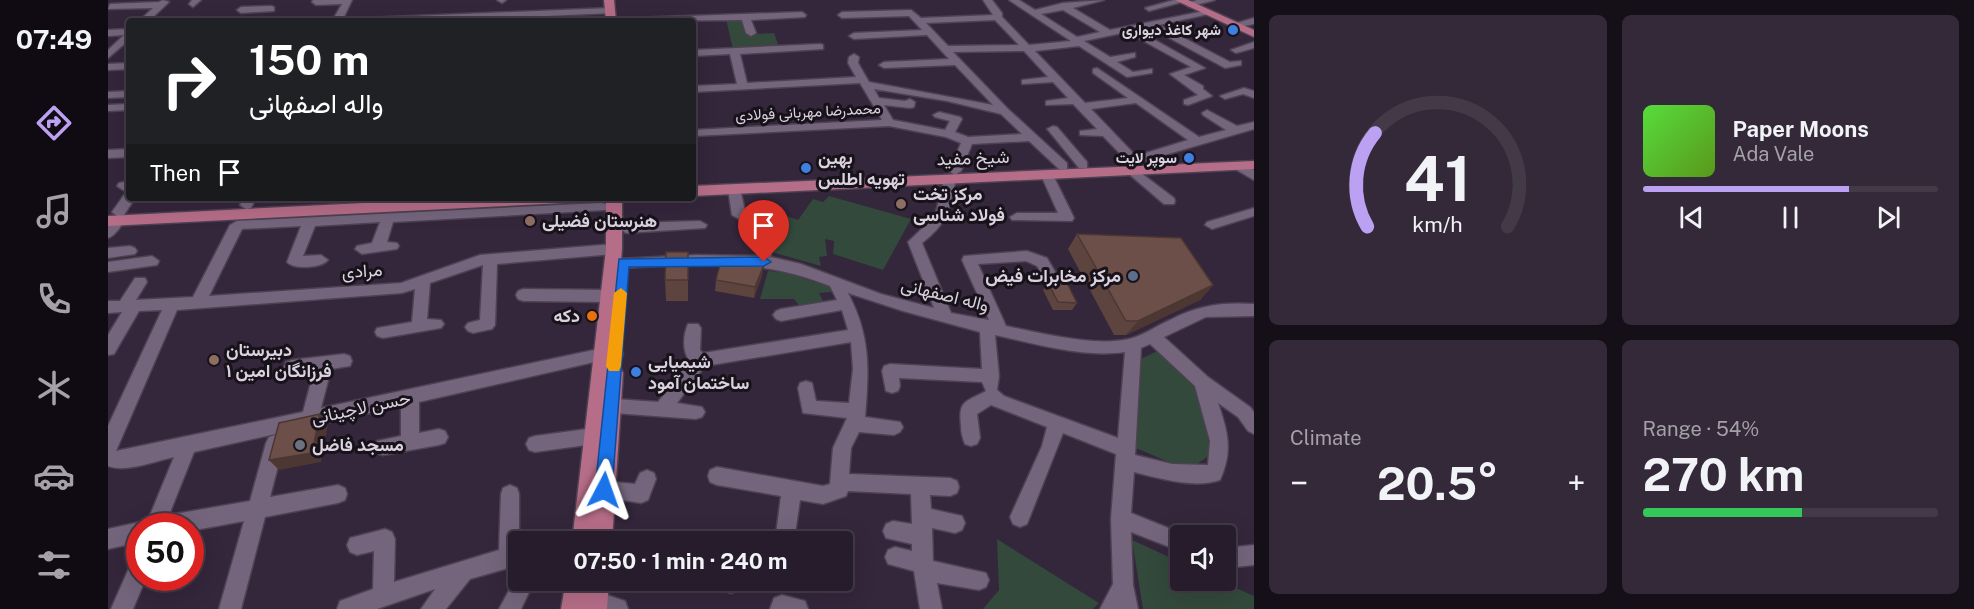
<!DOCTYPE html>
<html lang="en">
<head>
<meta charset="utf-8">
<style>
	body { margin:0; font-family:"Public Sans",Vazirmatn,sans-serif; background:#332938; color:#f1f3f6; height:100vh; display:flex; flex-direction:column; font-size:22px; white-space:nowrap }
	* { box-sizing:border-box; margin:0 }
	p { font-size:20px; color:#a4a1a9 }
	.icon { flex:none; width:33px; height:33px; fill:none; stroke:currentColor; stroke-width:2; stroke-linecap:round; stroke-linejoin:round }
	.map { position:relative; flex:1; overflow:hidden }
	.sheet { display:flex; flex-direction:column; gap:15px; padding:15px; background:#150f18; width:720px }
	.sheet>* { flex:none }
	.banner { position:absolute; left:18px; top:18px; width:570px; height:183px; border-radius:6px; box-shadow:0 6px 24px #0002,0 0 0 2px #433a48; background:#202124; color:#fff; overflow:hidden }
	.controls { position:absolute; left:1062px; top:525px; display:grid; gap:12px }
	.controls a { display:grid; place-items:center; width:66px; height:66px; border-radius:6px; background:#271c2c; box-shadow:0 6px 24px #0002,0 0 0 2px #433a48; font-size:30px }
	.speed { position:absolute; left:18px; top:513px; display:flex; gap:12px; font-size:30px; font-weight:700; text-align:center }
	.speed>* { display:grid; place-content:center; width:78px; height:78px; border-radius:50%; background:#271c2c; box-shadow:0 6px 24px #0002,0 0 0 2px #433a48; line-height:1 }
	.speed .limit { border:9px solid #d22; background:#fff; color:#111 }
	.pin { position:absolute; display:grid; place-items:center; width:51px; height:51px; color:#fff; margin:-62px -26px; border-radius:50% 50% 50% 0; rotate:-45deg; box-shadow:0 0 6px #0007 }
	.pin .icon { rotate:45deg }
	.me { position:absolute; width:66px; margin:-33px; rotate:4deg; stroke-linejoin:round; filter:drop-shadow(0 0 4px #0008) }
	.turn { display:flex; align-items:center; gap:21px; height:126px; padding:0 24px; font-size:27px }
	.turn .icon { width:78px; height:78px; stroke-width:2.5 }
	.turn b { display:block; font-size:42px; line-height:51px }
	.then { display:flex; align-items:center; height:57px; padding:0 24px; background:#0003; gap:12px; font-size:22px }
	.big { font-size:45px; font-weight:700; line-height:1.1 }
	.sheet .card { flex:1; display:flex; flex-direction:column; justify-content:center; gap:9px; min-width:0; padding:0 21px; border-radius:9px; background:#332938 }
	.sheet .dial { align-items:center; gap:0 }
	.dial svg { height:156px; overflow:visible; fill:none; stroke:#433a48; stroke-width:7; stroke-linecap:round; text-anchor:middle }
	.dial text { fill:#f1f3f6; stroke:none }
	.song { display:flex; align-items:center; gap:18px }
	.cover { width:72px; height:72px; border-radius:9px; background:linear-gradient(135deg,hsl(110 70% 55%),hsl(90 70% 35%)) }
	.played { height:6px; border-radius:3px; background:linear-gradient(90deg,#bca0f2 70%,#433a48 70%) }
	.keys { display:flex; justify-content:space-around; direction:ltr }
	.heat { display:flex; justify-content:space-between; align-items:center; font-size:33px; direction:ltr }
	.charge { height:9px; border-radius:4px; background:linear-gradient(90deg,#34c759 54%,#433a48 0) }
	.sheet .tiles { flex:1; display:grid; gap:15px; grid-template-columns:repeat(2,1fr) }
	.trip { position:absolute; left:400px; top:531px; width:345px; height:60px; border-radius:6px; background:#271c2c; box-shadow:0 6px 24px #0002,0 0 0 2px #433a48; font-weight:700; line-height:60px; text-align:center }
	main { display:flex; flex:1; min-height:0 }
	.tabs { display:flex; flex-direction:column; width:108px; justify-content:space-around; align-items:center; background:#100b12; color:#a4a1a9 }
	.tabs .icon { width:42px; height:42px }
	.tabs .on { color:#bca0f2 }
	.tabs b { font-size:27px; color:#f1f3f6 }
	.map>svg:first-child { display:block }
</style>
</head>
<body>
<main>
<nav class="tabs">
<b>07:49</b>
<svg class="icon on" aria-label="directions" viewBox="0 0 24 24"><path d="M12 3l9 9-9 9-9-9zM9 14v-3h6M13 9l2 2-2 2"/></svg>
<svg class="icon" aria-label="music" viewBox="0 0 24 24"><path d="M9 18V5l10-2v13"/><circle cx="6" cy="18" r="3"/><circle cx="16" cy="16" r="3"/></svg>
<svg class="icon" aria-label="phone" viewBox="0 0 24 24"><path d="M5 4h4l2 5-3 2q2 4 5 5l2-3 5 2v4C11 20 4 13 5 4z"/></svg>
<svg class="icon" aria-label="climate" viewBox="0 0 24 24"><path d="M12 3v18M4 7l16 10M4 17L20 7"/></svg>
<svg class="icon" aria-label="car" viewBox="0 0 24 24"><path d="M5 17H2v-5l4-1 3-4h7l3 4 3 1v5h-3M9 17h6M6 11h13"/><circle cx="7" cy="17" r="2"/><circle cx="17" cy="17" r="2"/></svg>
<svg class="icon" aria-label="filters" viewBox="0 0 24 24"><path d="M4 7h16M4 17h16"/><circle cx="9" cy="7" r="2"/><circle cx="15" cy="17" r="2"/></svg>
</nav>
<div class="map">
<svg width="1146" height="609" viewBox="0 0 1146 609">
	<rect width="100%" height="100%" fill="#34263b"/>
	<g fill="#33493c">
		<polygon points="618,19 636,19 641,34 666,33 671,47 625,49"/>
		<polygon points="721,196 803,219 775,270 725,254 726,241 717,239 719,256 711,257 713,266 660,251 664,211 690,220 705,199 715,202"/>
		<polygon points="660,271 679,273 722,287 725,292 711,293 717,305 693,308 686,299 652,299"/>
		<polygon points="1052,350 1090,386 1103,454 1089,464 1063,463 1028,448 1030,360"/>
		<polygon points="889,539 991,603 985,609 875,609 891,590"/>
		<polygon points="1024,540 1072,562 1072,580 1112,581 1146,596 1146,609 1035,609"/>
	</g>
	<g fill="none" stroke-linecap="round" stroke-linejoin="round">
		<g stroke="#4d4252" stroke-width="3">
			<g id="minor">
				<polygon points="55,0 61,2 41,21 31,21 45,8 0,9 2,4 51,2"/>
				<polygon points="84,0 93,0 85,7 81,4"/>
				<polygon points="205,0 244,0 234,21 224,21 234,4 208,5 204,2"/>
				<polygon points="389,0 398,0 394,3"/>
				<path d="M875,0H884L894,13V17L921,45L963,41L901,0H911L927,10L955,3L996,0L965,8L1002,30L1101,10V14L1051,25L1122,62L1133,61V65L1117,68L1041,27L1029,30L1097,68L1076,75L1095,86V89L1104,96L1080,105L1076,104V100L1090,95L1062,74L1083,67L1019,32L976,41L1002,57L1027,53V57L1009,62L1025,72L1044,69V73L1019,77L971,46L927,51L977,103L1020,98L985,73V69L989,68L1091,137L1118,130L1095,115L1094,113L1099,110L1129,126L1146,122V129L1036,161L1032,166H1024L995,136L972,135V131L989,129L965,104L938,105V101L960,98L945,82L914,84V80L940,77L916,51L845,52L900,109L959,163V169H951L921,141L864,144L853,171L847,175L841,171L853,143L838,137L781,126L585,136V130L774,120L752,83L585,92V86L629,84L622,54L585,56V50L712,44L715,45V49L632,54L639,83L748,77L740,63L741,57L746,54L751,57L750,63L761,82L885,105L847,65L776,68L771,65L776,62L841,59L819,35L746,39L741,36L746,33L814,30L801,16L734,18L730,15L734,12L803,10L813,18L885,15ZM955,10L992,32L969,37L933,14ZM887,20L911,45L840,46L818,23ZM766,89L839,101L893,114L914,134L860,137L847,132L854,119L852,117L831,112L825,115L827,117L842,121L837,130L785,120L776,105L802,108L806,107L807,102L802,99L797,101L771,98ZM1028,103L1080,140L1028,156L983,109Z"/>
				<polygon points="1066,0 1078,1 1041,11 1037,8"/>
				<polygon points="1089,0 1107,0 1081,7 1077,4"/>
				<polygon points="163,6 166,7 166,11 133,13 129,10 133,7"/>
				<polygon points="502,8 506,11 505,13 325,21 254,21 259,18"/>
				<polygon points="694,12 698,15 697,17 643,20 648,33 643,36 638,33 634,20 521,21 526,18"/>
				<polygon points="109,18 124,18 129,21 104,21"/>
				<polygon points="1146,18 1146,24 1127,28 1122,25"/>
				<polygon points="21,29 21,40 0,58 0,50 16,35 0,36 0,30"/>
				<polygon points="1146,42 1146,48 1128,53 1123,50"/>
				<polygon points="21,63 21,69 0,70 0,64"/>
				<polygon points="1136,88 1146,91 1146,98 1135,94 1117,99 1112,96"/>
				<polygon points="21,91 21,97 0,98 0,92"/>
				<polygon points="21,104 21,110 0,111 0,105"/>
				<polygon points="945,126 949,127 979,162 979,168 971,168 941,131 939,129"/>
				<polygon points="21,149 21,157 0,158 0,150"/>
				<polygon points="1131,162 1146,170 1146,180 1127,169 1127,163"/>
				<polygon points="1025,167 1066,198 1067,201 1066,204 1056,204 1021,174 1021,168"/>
				<polygon points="939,171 945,175 966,218 964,221 904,220 902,217 909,213 950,213 933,175"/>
				<path d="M842,175L848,179C841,210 840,223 814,243L843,313L881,320L854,260L856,256L919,251L939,258L953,282L951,286H941L929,266L918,261L870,264L898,326C933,333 986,347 1021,339C1035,336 1048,326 1062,320C1090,305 1115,302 1146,304V316L1098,317L1056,337L1100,377L1142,407L1146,412V434L1140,431L1130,417L1110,403C1120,432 1125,451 1112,480C1087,489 1050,478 1026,472L1023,513L1080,536H1072V551L1023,532L1025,585L1030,609H992L1005,584L1003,519L1008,454L955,433L919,524L912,527L905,524L902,517L934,446L939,427L883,405L869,414L872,438L869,444L863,446L857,444C854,437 853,432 853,425C850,400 858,402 878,391L874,382L791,378L792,386L790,391L784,393L778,391L774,371L776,366L782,364L874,369L872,332L795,311L740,293C763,337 761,370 757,417L792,422L795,427L792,432L786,435L751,432L743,448L741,474L842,478L849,481L851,487L849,493L842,496L822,495L823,509L854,516L857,523L854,530L847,533L824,528L825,561L878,573L881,580L878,587L871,590L829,583L834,609H812L806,571L780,564L777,557L780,550L787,547L804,551V544L778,538L775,531L778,524L785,521L804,524L803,494L740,491L738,496L715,504L692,500L687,534L691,542H667L673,496L609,485L602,482L600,476L602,470L609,467L715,486L722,484L725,448L739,418L695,413L690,388L692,383L698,381L704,383L708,401L741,403L745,369L743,342L597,366L569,403L594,407L597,412L594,417L588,419L492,412L486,410L483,405L486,400L492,398L550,402L582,361C574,352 575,335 580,324H590L593,328L592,350L595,353L740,330L734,310L673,321L668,319L665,315L668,311L673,309L729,300L722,286C651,257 590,264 515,268L508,263L510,259L588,255L650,256L653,212L660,208L667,212L663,257L693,264L773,294L826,308L800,242L827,216L836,179ZM887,335C928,344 975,358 1017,352L1010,438L896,396L889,390L891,376ZM1042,344L1087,386L1102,441L1100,465L1064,464L1027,455L1033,348Z"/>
				<polygon points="21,181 21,189 15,190 9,186 11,183"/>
				<polygon points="626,185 632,189 638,215 631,219 624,215 620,189"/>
				<path d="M21,194V198H27L16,215L12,216L17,220C12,227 8,235 0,238V224L9,216L4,212L16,195Z"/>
				<polygon points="136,198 148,198 143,208 138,209 132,205"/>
				<path d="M493,203L498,204L499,207L498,210L285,222L279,242L289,243L291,246L289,249L254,254L247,249L249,246L264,243L272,222L207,226L195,256L213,255L220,260C214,268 186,270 179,262L193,226L134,229L101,296L293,283L372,255L506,244L513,249L506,254L389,264L387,325L384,329L365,333L360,331L357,327L360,323L372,320L375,265L322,283L319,319L333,320L336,324L333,328L275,338L269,336L267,332L269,328L304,322L307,289L294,293L69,310L8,451L195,412L206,371L184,374L178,372L176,367L178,362L184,360L236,354L242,356L244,361L242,366L223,369L213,408L495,348L513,349L515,354L513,359L495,360L311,402V433L331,429L337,431L340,437L337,443L331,445L275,455L269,453L266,447L269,441L293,436V406L86,452L61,515L142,501L158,443L161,437L167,435L173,437L176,443L162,497L230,485L237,488L239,494L237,500L230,503L157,517L133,609H111L136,521L82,531V526H32V542L0,549V529L32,522L38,525L66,457C47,461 18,473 0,466V426L54,310L31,311L6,354L0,355V335L14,312L0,313V301H12L27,278H37L39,282L28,300L85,297L122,225L129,221Z"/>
				<polygon points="1146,208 1146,216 1104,229 1097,225 1099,222"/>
				<polygon points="592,221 599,225 597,228 518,233 511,228 518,223"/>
				<polygon points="22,246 27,248 29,251 27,254 0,258 0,248"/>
				<polygon points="44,256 51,261 49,265 0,272 0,262"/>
				<polygon points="415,289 501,290 506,292 508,296 506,300 501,302 415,301 410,299 408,295 410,291"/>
				<polygon points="486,428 492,430 495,436 492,442 486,444 427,452 421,450 418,444 421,438 427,436"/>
				<polygon points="539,470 546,473 548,479 540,500 533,503 489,496 487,490 489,484 496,481 527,484 532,473"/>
				<polygon points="402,485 409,488 411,494 411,565 362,579 338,609 313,609 327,589 269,609 229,609 232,601 265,589 266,551 249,555 242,552 239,545 242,538 277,529 284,532 287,539 286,582 391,550 393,494 395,488"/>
				<polygon points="1146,545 1146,565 1118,568 1118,548"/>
				<polygon points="32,556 32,578 38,578 25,609 3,609 25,559"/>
				<polygon points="411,572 411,580 427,580 413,609 391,609"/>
				<polygon points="603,580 633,580 630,590 623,593 606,587"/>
				<polygon points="487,591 517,601 520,609 479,609 476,602 479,594"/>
				<polygon points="674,595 697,601 700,609 662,609 666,598"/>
			</g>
		</g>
		<g stroke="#4d4252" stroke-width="3">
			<g id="major">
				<polygon points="496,0 506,0 508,21 498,21"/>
				<polygon points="1067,0 1080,0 1146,30 1146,37"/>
				<polygon points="1146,161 1146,169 585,196 585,186"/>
				<polygon points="356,198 463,198 455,203 0,226 0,216"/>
				<polygon points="498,198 514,198 514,249 504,365 512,367 515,373 504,542 464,542 498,249"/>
				<polygon points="458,580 501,580 499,609 453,609"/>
			</g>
		</g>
		<use href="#minor" fill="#74657c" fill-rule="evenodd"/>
		<use href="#major" fill="#b66d87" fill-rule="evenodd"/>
	</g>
	<g fill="#5d443f">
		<polygon points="969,234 1105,285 1092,300 1018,335 1006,335 960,249"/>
		<polygon points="580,252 580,301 558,301 557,280"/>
		<polygon points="654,276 646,298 607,291 608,280"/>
		<polygon points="940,283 969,303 964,310 945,310 935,290"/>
	</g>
	<g fill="#4c3733">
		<polygon points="656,265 654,276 646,298 647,287"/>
		<polygon points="1105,285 1092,300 1018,335 1030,321"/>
		<polygon points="212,414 220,424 213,462 171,470 161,460"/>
	</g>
	<g fill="#6c4f49" stroke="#4c3733" stroke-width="1.5">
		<polygon points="969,234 1073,238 1105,285 1030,321 1018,321"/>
		<polygon points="558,252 580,252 580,280 557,280"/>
		<polygon points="613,261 656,265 647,287 608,280"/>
		<polygon points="940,283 959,283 969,303 950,302"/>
		<polygon points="212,414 204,453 161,460 171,423"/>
	</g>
	<polygon fill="#1a73e8" stroke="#114b97" stroke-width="1.5" points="656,257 663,262 656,266 521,267 504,490 502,496 496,498 490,496 487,490 511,259"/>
	<polygon fill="#f59e0b" points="513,288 519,293 513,366 511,371 501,371 498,366 506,293"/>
	<g fill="#3f7fe0" stroke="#18121b" stroke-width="2">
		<circle cx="1125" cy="30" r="6"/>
		<circle cx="1081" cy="158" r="6"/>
		<circle cx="698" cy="168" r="6"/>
		<circle cx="528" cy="372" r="6"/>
	</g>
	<g fill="#8d6e63" stroke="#18121b" stroke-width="2">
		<circle cx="793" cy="204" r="6"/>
		<circle cx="422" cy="221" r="6"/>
		<circle cx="106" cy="360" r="6"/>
	</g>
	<circle fill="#5c6f8a" stroke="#18121b" stroke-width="2" cx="1025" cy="276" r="6"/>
	<circle fill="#e8710a" stroke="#18121b" stroke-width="2" cx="484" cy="316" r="6"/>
	<circle fill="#6b7280" stroke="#18121b" stroke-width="2" cx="192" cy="445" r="6"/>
	<g text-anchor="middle" stroke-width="6" stroke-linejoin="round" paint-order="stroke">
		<g font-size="15" font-weight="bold" fill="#dad2df" stroke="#18121b" text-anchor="end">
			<text x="1113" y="35">شهر کاغذ دیواری</text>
			<text x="1069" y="163">سوپر لایت</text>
		</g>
		<g font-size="15" fill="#dad2df" stroke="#18121b">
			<text transform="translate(700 112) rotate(-3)" y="5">محمدرضا مهربانی فولادی</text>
		</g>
		<g font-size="18" font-weight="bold" fill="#dad2df" stroke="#18121b" text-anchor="start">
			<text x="710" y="164">بهین<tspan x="710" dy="21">تهویه اطلس</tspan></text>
			<text x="805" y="200">مرکز تخت<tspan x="805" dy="21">فولاد شناسی</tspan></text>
			<text x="434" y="227">هنرستان فضیلی</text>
			<text x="1013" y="282" text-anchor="end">مرکز مخابرات فیض</text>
			<text x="472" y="322" text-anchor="end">دکه</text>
			<text x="118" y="356">دبیرستان<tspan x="118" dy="21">فرزانگان امین ۱</tspan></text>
			<text x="540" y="368">شیمیایی<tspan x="540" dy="21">ساختمان آمود</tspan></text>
			<text x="204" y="451">مسجد فاضل</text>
		</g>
		<g font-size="18" fill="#dad2df" stroke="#18121b">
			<text transform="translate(865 158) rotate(-2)" y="6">شیخ مفید</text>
			<text transform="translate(254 271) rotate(-4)" y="6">مرادی</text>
			<text transform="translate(837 295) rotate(14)" y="6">واله اصفهانی</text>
			<text transform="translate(253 408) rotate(-12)" y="6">حسن لاچینانی</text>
		</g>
	</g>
</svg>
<div class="controls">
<a><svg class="icon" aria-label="sound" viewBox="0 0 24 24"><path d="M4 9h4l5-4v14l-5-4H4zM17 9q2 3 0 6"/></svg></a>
</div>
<div class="speed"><div class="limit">50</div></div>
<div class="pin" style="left:656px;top:262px;background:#d93025"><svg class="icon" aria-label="arrive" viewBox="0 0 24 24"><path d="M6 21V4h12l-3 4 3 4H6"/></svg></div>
<svg class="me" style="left:496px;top:490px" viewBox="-20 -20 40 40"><path d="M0-17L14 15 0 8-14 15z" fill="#1a73e8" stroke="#fff" stroke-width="4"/></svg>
<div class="trip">07:50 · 1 min · 240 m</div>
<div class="banner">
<div class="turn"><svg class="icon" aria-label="right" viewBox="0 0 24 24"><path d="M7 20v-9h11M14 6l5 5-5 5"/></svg><div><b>150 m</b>واله اصفهانی</div></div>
<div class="then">Then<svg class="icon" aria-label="arrive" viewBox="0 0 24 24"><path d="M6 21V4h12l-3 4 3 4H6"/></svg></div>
</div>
</div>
<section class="sheet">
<div class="tiles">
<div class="card dial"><svg viewBox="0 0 100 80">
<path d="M14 69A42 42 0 1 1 86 69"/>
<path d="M14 69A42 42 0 0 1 18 21" stroke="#bca0f2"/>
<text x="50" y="56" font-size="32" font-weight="700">41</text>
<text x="50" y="72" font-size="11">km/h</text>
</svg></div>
<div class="card">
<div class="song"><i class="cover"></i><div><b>Paper Moons</b><p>Ada Vale</p></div></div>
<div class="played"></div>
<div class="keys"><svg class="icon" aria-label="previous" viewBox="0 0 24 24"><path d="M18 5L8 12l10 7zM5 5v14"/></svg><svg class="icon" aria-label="pause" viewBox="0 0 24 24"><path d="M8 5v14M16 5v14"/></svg><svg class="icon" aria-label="next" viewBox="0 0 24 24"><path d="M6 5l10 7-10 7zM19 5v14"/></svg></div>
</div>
<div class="card"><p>Climate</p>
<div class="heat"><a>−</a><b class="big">20.5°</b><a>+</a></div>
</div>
<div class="card"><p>Range · 54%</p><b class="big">270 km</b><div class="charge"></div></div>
</div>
</section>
</main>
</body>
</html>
